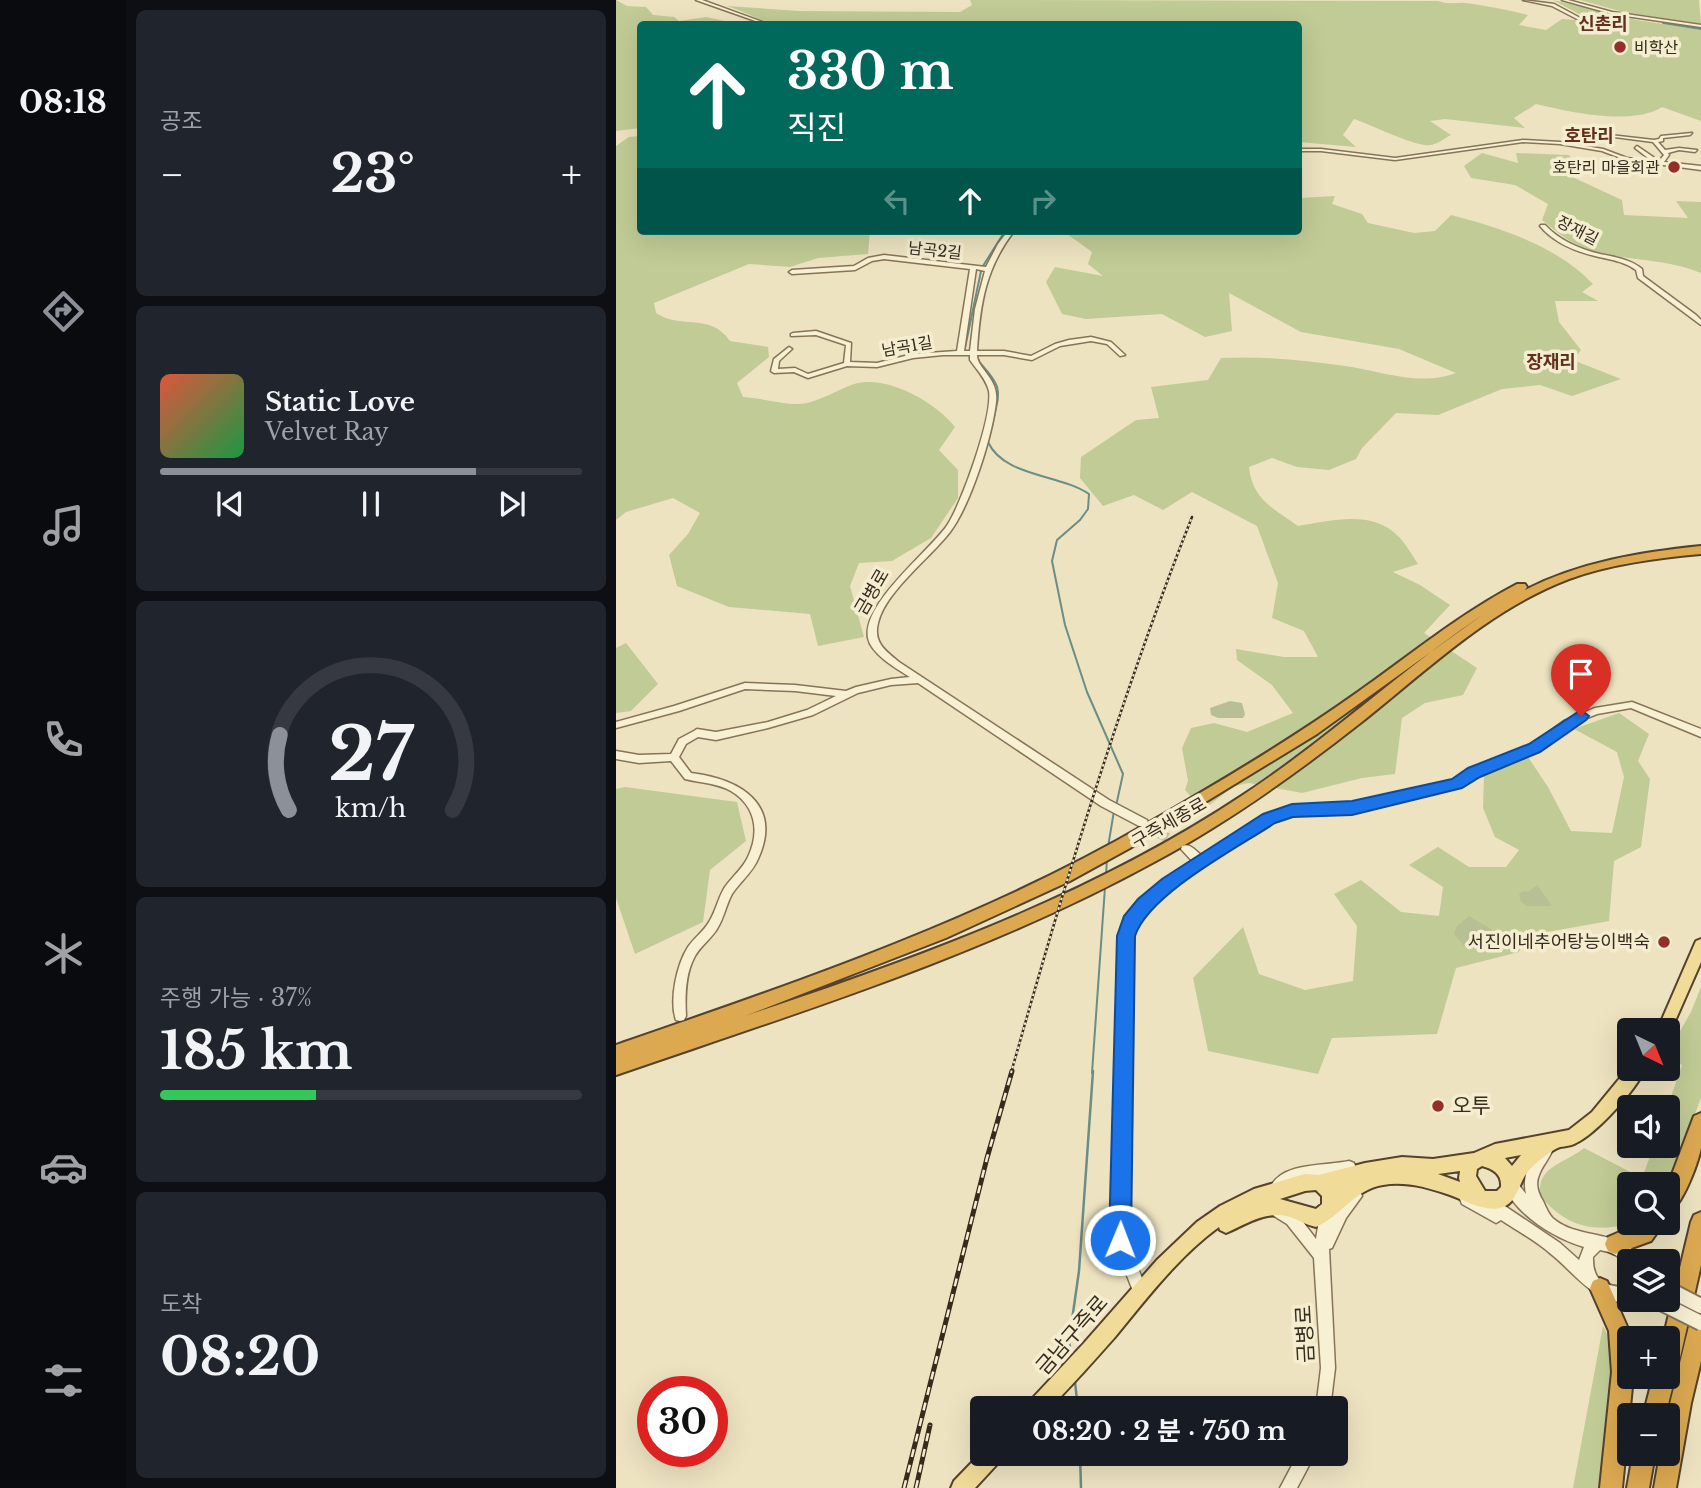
<!DOCTYPE html>
<html lang="ko">
<head>
<meta charset="utf-8">
<style>
	body { margin:0; font-family:"Libre Baskerville","Noto Sans KR",serif; background:#20242c; color:#f1f3f6; height:100vh; display:flex; flex-direction:column; font-size:26px; white-space:nowrap }
	* { box-sizing:border-box; margin:0 }
	p { font-size:23px; color:#9ea1a6 }
	.icon { flex:none; width:38px; height:38px; fill:none; stroke:currentColor; stroke-width:2; stroke-linecap:round; stroke-linejoin:round }
	.map { position:relative; flex:1; overflow:hidden }
	.panel { display:flex; flex-direction:column; gap:10px; padding:10px; background:#0d0f14; width:490px }
	.panel>* { flex:none }
	.banner { position:absolute; left:21px; top:21px; width:665px; height:214px; border-radius:7px; box-shadow:0 7px 28px #0002; background:#00695c; color:#fff; overflow:hidden }
	.needle { width:46px; rotate:137deg }
	.fabs { position:absolute; left:1001px; top:1018px; display:grid; gap:14px }
	.fabs a { display:grid; place-items:center; width:63px; height:63px; border-radius:7px; background:#171b24; box-shadow:0 7px 28px #0002; font-size:35px }
	.speed { position:absolute; left:21px; top:1376px; display:flex; gap:14px; font-size:35px; font-weight:700; text-align:center }
	.speed>* { display:grid; place-content:center; width:91px; height:91px; border-radius:50%; background:#171b24; box-shadow:0 7px 28px #0002; line-height:1 }
	.speed .limit { border:10px solid #d22; background:#fff; color:#111 }
	.pin { position:absolute; display:grid; place-items:center; width:60px; height:60px; color:#fff; margin:-72px -30px; border-radius:50% 50% 50% 0; rotate:-45deg; box-shadow:0 0 7px #0007 }
	.pin .icon { rotate:45deg }
	.me { position:absolute; width:77px; margin:-38px; rotate:1deg; stroke-linejoin:round; filter:drop-shadow(0 0 5px #0008) }
	.turn { display:flex; align-items:center; gap:24px; height:147px; padding:0 35px; font-size:32px }
	.turn .icon { width:91px; height:91px; stroke-width:2.5 }
	.turn b { display:block; font-size:49px; line-height:60px }
	.lanes { display:flex; align-items:center; height:66px; padding:0 35px; background:#0003; justify-content:center; gap:35px; direction:ltr }
	.lanes .off { opacity:.35 }
	.big { font-size:52px; font-weight:700; line-height:1.1 }
	.panel .card { flex:1; display:flex; flex-direction:column; justify-content:center; gap:10px; min-width:0; padding:0 24px; border-radius:10px; background:#20242c }
	.panel .dial { align-items:center; gap:0 }
	.dial svg { height:182px; overflow:visible; fill:none; stroke:#363941; stroke-width:7; stroke-linecap:round; text-anchor:middle }
	.dial text { fill:#f1f3f6; stroke:none }
	.song { display:flex; align-items:center; gap:21px }
	.cover { width:84px; height:84px; border-radius:10px; background:linear-gradient(135deg,hsl(10 70% 55%),hsl(140 70% 35%)) }
	.played { height:7px; border-radius:4px; background:linear-gradient(90deg,#8c9099 75%,#363941 75%) }
	.keys { display:flex; justify-content:space-around; direction:ltr }
	.heat { display:flex; justify-content:space-between; align-items:center; font-size:38px; direction:ltr }
	.charge { height:10px; border-radius:5px; background:linear-gradient(90deg,#34c759 37%,#363941 0) }
	.trip { position:absolute; left:354px; top:1396px; width:378px; height:70px; border-radius:7px; background:#171b24; box-shadow:0 7px 28px #0002; font-weight:700; line-height:70px; text-align:center }
	main { display:flex; flex:1; min-height:0 }
	.tab-bar { display:flex; flex-direction:column; width:126px; justify-content:space-around; align-items:center; background:#090b0e; color:#9ea1a6 }
	.tab-bar .icon { width:49px; height:49px }
	.tab-bar .active { color:#8c9099 }
	.tab-bar b { font-size:32px; color:#f1f3f6 }
	.map>svg:first-child { display:block }
</style>
</head>
<body>
<main>
<nav class="tab-bar">
<b>08:18</b>
<svg class="icon active" aria-label="directions" viewBox="0 0 24 24"><path d="M12 3l9 9-9 9-9-9zM9 14v-3h6M13 9l2 2-2 2"/></svg>
<svg class="icon" aria-label="music" viewBox="0 0 24 24"><path d="M9 18V5l10-2v13"/><circle cx="6" cy="18" r="3"/><circle cx="16" cy="16" r="3"/></svg>
<svg class="icon" aria-label="phone" viewBox="0 0 24 24"><path d="M5 4h4l2 5-3 2q2 4 5 5l2-3 5 2v4C11 20 4 13 5 4z"/></svg>
<svg class="icon" aria-label="climate" viewBox="0 0 24 24"><path d="M12 3v18M4 7l16 10M4 17L20 7"/></svg>
<svg class="icon" aria-label="car" viewBox="0 0 24 24"><path d="M5 17H2v-5l4-1 3-4h7l3 4 3 1v5h-3M9 17h6M6 11h13"/><circle cx="7" cy="17" r="2"/><circle cx="17" cy="17" r="2"/></svg>
<svg class="icon" aria-label="filters" viewBox="0 0 24 24"><path d="M4 7h16M4 17h16"/><circle cx="9" cy="7" r="2"/><circle cx="15" cy="17" r="2"/></svg>
</nav>
<section class="panel">
<div class="card"><p>공조</p>
<div class="heat"><a>−</a><b class="big">23°</b><a>+</a></div>
</div>
<div class="card">
<div class="song"><i class="cover"></i><div><b>Static Love</b><p>Velvet Ray</p></div></div>
<div class="played"></div>
<div class="keys"><svg class="icon" aria-label="previous" viewBox="0 0 24 24"><path d="M18 5L8 12l10 7zM5 5v14"/></svg><svg class="icon" aria-label="pause" viewBox="0 0 24 24"><path d="M8 5v14M16 5v14"/></svg><svg class="icon" aria-label="next" viewBox="0 0 24 24"><path d="M6 5l10 7-10 7zM19 5v14"/></svg></div>
</div>
<div class="card dial"><svg viewBox="0 0 100 80">
<path d="M14 69A42 42 0 1 1 86 69"/>
<path d="M14 69A42 42 0 0 1 10 36" stroke="#8c9099"/>
<text x="50" y="56" font-size="32" font-weight="700">27</text>
<text x="50" y="72" font-size="11">km/h</text>
</svg></div>
<div class="card"><p>주행 가능 · 37%</p><b class="big">185 km</b><div class="charge"></div></div>
<div class="card"><p>도착</p><b class="big">08:20</b></div>
</section>
<div class="map">
<svg width="1085" height="1488" viewBox="0 0 1085 1488">
	<rect width="100%" height="100%" fill="#ede3c1"/>
	<g fill="#c1cb95">
		<polygon points="0,0 11,6 30,7 37,15 58,17 63,21 90,17 124,24 24,24 24,128 0,131"/>
		<path d="M354,0L822,1C832,5 840,2 850,3C871,6 892,10 912,15L903,25L930,30L946,19L976,21L937,0L1021,20L1085,30V121L1046,107C1016,126 954,112 920,104L898,118L909,128L829,119L814,121L835,135C829,138 820,145 814,145C799,147 756,125 738,119L727,135L740,147L683,142L682,24H155C140,18 124,10 111,6L183,11L344,12L356,5Z"/>
		<polygon points="964,0 1083,0 1085,24 1007,12"/>
		<path d="M24,136V231H254L252,254L202,258L174,267L133,264L38,303L40,313C66,330 94,312 114,341L152,347L153,357L121,383L127,397C145,398 164,404 182,404C199,404 221,390 238,384C270,374 320,402 339,427L323,450L342,470V498L315,538L276,561L243,563L234,586L248,637L202,646L194,614L113,607L61,586L53,555L72,534L84,513L57,498L10,512L0,520V146L13,137Z"/>
		<path d="M866,153L902,163L900,153L953,155L961,166L952,175L1006,200L1008,215L1072,218L1060,201L1085,202V273C1049,258 1009,261 972,250C955,244 940,231 926,220L932,204L899,185L855,178L848,166Z"/>
		<path d="M719,196L716,204L746,214L752,223L798,233L819,231L835,215C885,228 941,246 977,284L966,292L982,301H939L943,322L965,350L957,360L1005,379L956,396L924,385L886,389L822,415L780,413L746,448L740,459L713,470L681,467L656,458L633,467C636,499 658,509 682,526C716,521 756,509 783,537C790,544 796,555 802,564L777,572L804,585L834,605L808,633L861,668L847,695L809,703L786,718L779,774L746,778L686,793L633,783L618,786L587,810L569,790L572,781L566,748L575,728L598,723L631,732L677,713L656,685L621,660L620,649L668,657H702L688,631L656,618L662,583L641,526L576,492L547,510L518,495L487,506L464,478L465,457L520,420L543,418L535,387L592,380L605,358C647,356 687,360 729,366C765,371 805,387 840,373L783,349L685,332L613,293L616,331L589,337L546,314L470,319L446,314L430,282L439,267L487,276L472,264L476,252L451,234V231H682L683,198Z"/>
		<polygon points="10,643 42,684 15,711 0,713 0,648"/>
		<polygon points="1003,713 1033,734 1022,761 1034,779 1025,847 998,861 993,921 909,936 903,952 840,968 821,1034 716,1038 702,1074 592,1051 577,978 627,927 643,974 689,990 737,981 741,926 718,894 745,880 785,912 823,916 827,887 793,865 822,847 853,867 890,867 903,850 879,837 867,808 868,776 912,757 932,787 955,831 996,833 1008,777 1001,752 958,729"/>
		<polygon points="9,787 121,802 130,841 94,870 87,922 19,954 0,898 0,789"/>
		<path d="M1085,987V1098L1052,1185H1013V1223H1016C978,1234 950,1226 925,1197C918,1167 950,1163 968,1148L1026,1178L1038,1146H1052L1051,1108L1066,1065L1052,1057V1052L1075,1012Z"/>
		<path d="M987,1326C1010,1367 992,1442 986,1488H957Z"/>
	</g>
	<g fill="#b7c094">
		<polygon points="614,701 626,703 629,714 627,718 602,718 595,715 594,708"/>
		<polygon points="921,885 936,906 911,906 905,902 903,894 907,891 912,892"/>
		<polygon points="853,916 875,929 871,940 863,948 848,946 838,934 841,926"/>
	</g>
	<g fill="none" stroke-linecap="round" stroke-linejoin="round">
		<g stroke="#6b8d87" stroke-width="2">
			<polyline points="1047,23 1085,29"/>
			<polyline points="367,266 389,231"/>
			<polyline points="349,348 365,271"/>
			<path d="M364,363C389,390 383,392 376,426"/>
			<path d="M372,442C388,477 444,474 473,494L472,509L464,520L441,540L436,561L449,625L471,692L507,774L500,806"/>
			<polyline points="492,847 498,811"/>
			<polyline points="490,875 491,859"/>
			<polyline points="476,1073 489,887"/>
		</g>
		<g stroke="#6b8d87" stroke-width="2.5">
			<polyline points="455,1356 453,1341 463,1271 477,1071"/>
			<polyline points="459,1382 462,1409"/>
			<polyline points="464,1454 465,1488"/>
		</g>
		<polyline stroke="#c8bea0" stroke-width="10" stroke-dasharray="10 5" stroke-linecap="butt" points="530,825 565,846"/>
		<g stroke="#867459" stroke-width="3">
			<g id="minor">
				<polygon points="80,0 86,0 152,24 148,24"/>
				<polygon points="907,0 938,4 966,19 963,20 936,6"/>
				<polygon points="946,0 952,0 996,12 1085,25 1085,27 996,14"/>
				<polygon points="1076,133 1074,135 1047,138 1047,141 1042,142 1049,150 1063,148 1081,150 1079,152 1063,150 1052,153 1053,155 1048,162 1085,166 1085,170 1010,160 986,151 944,144 907,142 779,160 705,151 682,151 682,149 705,149 779,158 907,140 944,142 987,149 1011,158 1036,161 1019,148 1021,146 1043,161 1048,155 1037,142 983,135 985,134 1038,140 1043,139 1045,136"/>
				<polygon points="1021,163 1025,163 1037,173 1037,175 1033,175 1021,165"/>
				<path d="M925,225H929C943,240 963,249 984,254C999,257 1014,259 1026,269L1027,276L1080,315L1085,320V325L1022,278L1020,270C1009,262 997,260 983,257C961,252 939,244 924,226Z"/>
				<path d="M392,231H398C369,269 364,305 361,351H388L415,356L439,344L453,340L475,337L495,342L509,355L504,356L491,344L475,341L444,346L416,360L388,355H361C361,369 383,378 380,402C376,437 355,504 334,532C314,558 269,592 262,623C257,643 270,651 283,662L493,800L531,820L532,823L531,826H523L485,806L302,683L275,685L242,693L197,715L152,728L100,740L82,737L70,744L63,757L75,773C124,779 167,804 142,859C136,873 124,882 116,894C110,905 108,918 101,929C95,939 83,947 78,958C69,975 69,997 70,1016L68,1020L64,1021L60,1020C53,1000 61,964 72,947C78,938 88,931 93,922C100,911 102,898 109,887C116,877 127,868 132,857C144,832 140,806 115,791C101,783 85,783 69,779L55,761L23,763L0,759V751L23,755L55,754L63,739L78,731L81,729L100,732L152,722L191,710L220,696L179,691L129,689L63,711L0,728V722L58,706L129,683L179,685L230,691L240,687L275,679L294,677C281,669 255,654 252,638C246,604 310,554 330,527C345,506 377,416 373,391C370,379 361,370 354,360V355H327L297,358L261,367L231,366L192,378L178,372L158,373L155,371L158,359L173,347L176,349L163,361L162,369L179,368L192,374L228,363L230,345L200,335L175,336V334L177,333L200,331L235,343L234,362L261,363L297,354L341,351L354,269L268,259L256,261L239,270L176,274L173,272L176,270L238,266L252,258L268,255L370,267L382,244ZM360,269L369,271L359,309L354,351H348Z"/>
				<path d="M1016,702L1085,729V737L1015,708L981,714L954,725L921,751L861,776L844,787L736,812L676,815L657,822L589,865L545,897L527,916L516,936L511,1240L531,1291L529,1296L524,1298L519,1296L497,1240L504,936C521,900 545,883 577,862L565,849L566,846C574,843 580,851 586,856L649,816L676,807L736,804L837,781L855,770L915,745L948,721L979,708Z"/>
				<path d="M930,1145L935,1146L936,1151C933,1159 926,1166 923,1175C919,1184 922,1193 927,1201C930,1207 933,1216 939,1220C964,1240 1010,1229 1026,1262H1013V1266C1004,1257 997,1252 984,1250L977,1257C976,1284 992,1286 1013,1288V1300H1017C984,1311 958,1272 935,1254C920,1241 902,1231 885,1220L880,1223L846,1204L844,1199L846,1194L851,1192L863,1199L864,1196L869,1194L874,1196L944,1243L963,1260L968,1247C937,1238 901,1215 887,1185L889,1180L894,1178L899,1180L910,1194C906,1177 914,1153 930,1145Z"/>
				<path d="M733,1161L738,1163L740,1168L738,1173L733,1175L688,1179L676,1184L662,1193L657,1191L655,1186C667,1162 711,1166 733,1161Z"/>
				<path d="M739,1189L744,1191L746,1196L730,1218L716,1248L713,1249L719,1368L714,1409H700L705,1368L698,1258L671,1224L658,1216L656,1211L658,1206L663,1204L681,1214L700,1239L705,1208L710,1206L715,1208L716,1217C721,1207 729,1194 739,1189Z"/>
				<polygon points="682,1454 699,1454 681,1488 664,1488"/>
			</g>
		</g>
		<g stroke="#54422d" stroke-width="4">
			<g id="major">
				<polygon points="1085,939 1085,962 1052,1037 1052,1031 1041,1031 1080,941"/>
				<path d="M1013,1067V1069H1029C1020,1090 980,1134 960,1143C955,1146 950,1146 944,1147C935,1150 921,1162 914,1169C903,1180 902,1202 887,1207C870,1214 847,1199 831,1194C810,1187 788,1181 767,1185C739,1189 725,1216 700,1227C690,1225 683,1220 674,1217C650,1210 631,1224 610,1233L604,1230L603,1227C562,1257 531,1298 499,1337C478,1361 456,1385 433,1409H411L413,1402L468,1343L541,1260L581,1222L604,1206L638,1189L689,1174L703,1175L749,1163L786,1157L817,1159L858,1153L879,1144L953,1130L976,1112ZM905,1155L896,1166L889,1158ZM866,1166C877,1169 886,1174 885,1187L881,1191H869L860,1176L861,1169ZM844,1171L843,1178L844,1182L822,1174ZM700,1190L706,1196V1204L700,1209L664,1199L689,1191Z"/>
				<polygon points="366,1452 366,1454 387,1454 384,1461 359,1488 335,1488 338,1481"/>
			</g>
		</g>
		<g stroke="#54422d" stroke-width="4">
			<g id="highway">
				<path d="M1085,546V554C1041,558 995,564 953,579C874,609 812,669 747,721C681,773 614,821 540,861C369,955 183,1012 0,1075V1045C182,982 365,920 532,823C602,783 673,741 739,694C793,656 842,615 901,584H909L911,587L909,590C964,562 1025,552 1085,546ZM869,613C786,669 712,739 627,795C475,896 302,958 129,1016L330,938L454,881L514,848L701,734Z"/>
				<path d="M1085,1113C1085,1124 1085,1137 1085,1148C1082,1163 1066,1207 1052,1213V1185L1078,1116Z"/>
				<polygon points="1085,1212 1085,1265 1063,1362 1059,1369 1056,1371 1059,1377 1049,1416 1027,1416 1037,1377 1052,1377 1052,1339 1047,1339 1075,1222 1078,1215"/>
				<polygon points="1025,1223 1048,1223 1035,1241 999,1254 992,1251 989,1244 992,1237"/>
				<polygon points="984,1278 991,1281 1013,1331 1013,1377 1017,1377 1006,1488 984,1488 996,1372 993,1331 974,1288 977,1281"/>
				<polygon points="1085,1308 1085,1361 1075,1403 1060,1488 1038,1488 1044,1454 1052,1454 1051,1416 1075,1318 1078,1311"/>
				<polygon points="1017,1454 1039,1454 1033,1488 1011,1488"/>
			</g>
		</g>
		<use href="#minor" fill="#f8f0d3" fill-rule="evenodd"/>
		<use href="#major" fill="#f0db98" fill-rule="evenodd"/>
		<use href="#highway" fill="#dca951" fill-rule="evenodd"/>
		<g stroke="#362b1d" stroke-width="2.5">
			<path id="rail-far1" d="M395,1073C448,885 504,699 576,517"/>
		</g>
		<g stroke="#362b1d" stroke-width="5">
			<g id="rail">
				<polyline points="288,1488 371,1158 396,1071"/>
				<polyline points="300,1488 314,1425"/>
			</g>
		</g>
		<use href="#rail-far1" stroke="#f5edd0" stroke-width="2" stroke-dasharray="2.5" stroke-linecap="butt"/>
		<use href="#rail" stroke="#f5edd0" stroke-width="2.5" stroke-dasharray="8" stroke-linecap="butt"/>
		<g stroke="#867459" stroke-width="18" stroke-linecap="butt">
			<g id="minor-bridge">
				<polyline points="1052,1289 1085,1306"/>
				<polyline points="1045,1303 1085,1323"/>
			</g>
		</g>
		<use href="#minor-bridge" stroke="#f8f0d3" stroke-width="14"/>
	</g>
	<path fill="#1a73e8" stroke="#114b97" stroke-width="2" d="M965,710L973,716L970,720L924,752L864,777L846,788L736,815L677,817L659,823C621,848 533,894 519,936L515,1240L512,1248L504,1252L496,1248L493,1240L501,936L508,916L522,899L546,879L647,814L676,804L736,801L836,779L852,768L913,744Z"/>
	<g fill="#943029" stroke="#f5edd0" stroke-width="2.5">
		<circle cx="1004" cy="47" r="7"/>
		<circle cx="1058" cy="167" r="7"/>
		<circle cx="1048" cy="942" r="7"/>
		<circle cx="822" cy="1106" r="7"/>
	</g>
	<g text-anchor="middle" stroke-width="7" stroke-linejoin="round" paint-order="stroke">
		<g font-size="16" fill="#362b1d" stroke="#f5edd0" text-anchor="start">
			<text x="1018" y="53">비학산</text>
			<text x="1044" y="173" text-anchor="end">호탄리 마을회관</text>
		</g>
		<g font-size="16" fill="#362b1d" stroke="#f5edd0">
			<text transform="translate(962 230) rotate(27)" y="6">장재길</text>
			<text transform="translate(319 250) rotate(6)" y="6">남곡2길</text>
			<text transform="translate(291 346) rotate(-10)" y="6">남곡1길</text>
		</g>
		<g font-size="18" font-weight="bold" fill="#62301d" stroke="#f5edd0">
			<text x="987" y="30">신촌리</text>
			<text x="973" y="142">호탄리</text>
			<text x="935" y="368">장재리</text>
		</g>
		<g font-size="18" fill="#362b1d" stroke="#f5edd0">
			<text transform="translate(256 592) rotate(-60)" y="6">금병로</text>
			<text transform="translate(553 823) rotate(-30)" y="6">구즉세종로</text>
		</g>
		<g font-size="18" fill="#362b1d" stroke="#f5edd0" text-anchor="end">
			<text x="1034" y="948">서진이네추어탕능이백숙</text>
		</g>
		<g font-size="21" fill="#362b1d" stroke="#f5edd0" text-anchor="start">
			<text x="836" y="1113">오투</text>
		</g>
		<g font-size="21" fill="#362b1d" stroke="#f5edd0">
			<text transform="translate(689 1334) rotate(-93)" y="7">금병로</text>
			<text transform="translate(456 1335) rotate(-49)" y="7">금남구즉로</text>
		</g>
	</g>
</svg>
<div class="fabs">
<a><svg class="needle" viewBox="-14 -14 28 28"><path d="M0-13l5 13h-10z" fill="#e53935"/><path d="M0 13l5-13h-10z" fill="#9ea1a6"/></svg></a>
<a><svg class="icon" aria-label="sound" viewBox="0 0 24 24"><path d="M4 9h4l5-4v14l-5-4H4zM17 9q2 3 0 6"/></svg></a>
<a><svg class="icon" aria-label="search" viewBox="0 0 24 24"><circle cx="10" cy="10" r="6"/><path d="M15 15l6 6"/></svg></a>
<a><svg class="icon" aria-label="layers" viewBox="0 0 24 24"><path d="M12 4l9 5-9 5-9-5zM3 14l9 5 9-5"/></svg></a>
<a>+</a>
<a>−</a>
</div>
<div class="speed"><div class="limit">30</div></div>
<div class="pin" style="left:965px;top:716px;background:#d93025"><svg class="icon" aria-label="arrive" viewBox="0 0 24 24"><path d="M6 21V4h12l-3 4 3 4H6"/></svg></div>
<svg class="me" style="left:504px;top:1240px" viewBox="-20 -20 40 40"><circle r="17" fill="#1a73e8" stroke="#fff" stroke-width="3"/><path d="M0-11L8 9 0 5-8 9z" fill="#fff"/></svg>
<div class="trip">08:20 · 2 분 · 750 m</div>
<div class="banner">
<div class="turn"><svg class="icon" aria-label="ahead" viewBox="0 0 24 24"><path d="M12 20V5M6 11l6-6 6 6"/></svg><div><b>330 m</b>직진</div></div>
<div class="lanes"><svg class="icon off" aria-label="left" viewBox="0 0 24 24"><path d="M17 20v-9H6M10 6l-5 5 5 5"/></svg><svg class="icon" aria-label="ahead" viewBox="0 0 24 24"><path d="M12 20V5M6 11l6-6 6 6"/></svg><svg class="icon off" aria-label="right" viewBox="0 0 24 24"><path d="M7 20v-9h11M14 6l5 5-5 5"/></svg></div>
</div>
</div>
</main>
</body>
</html>
